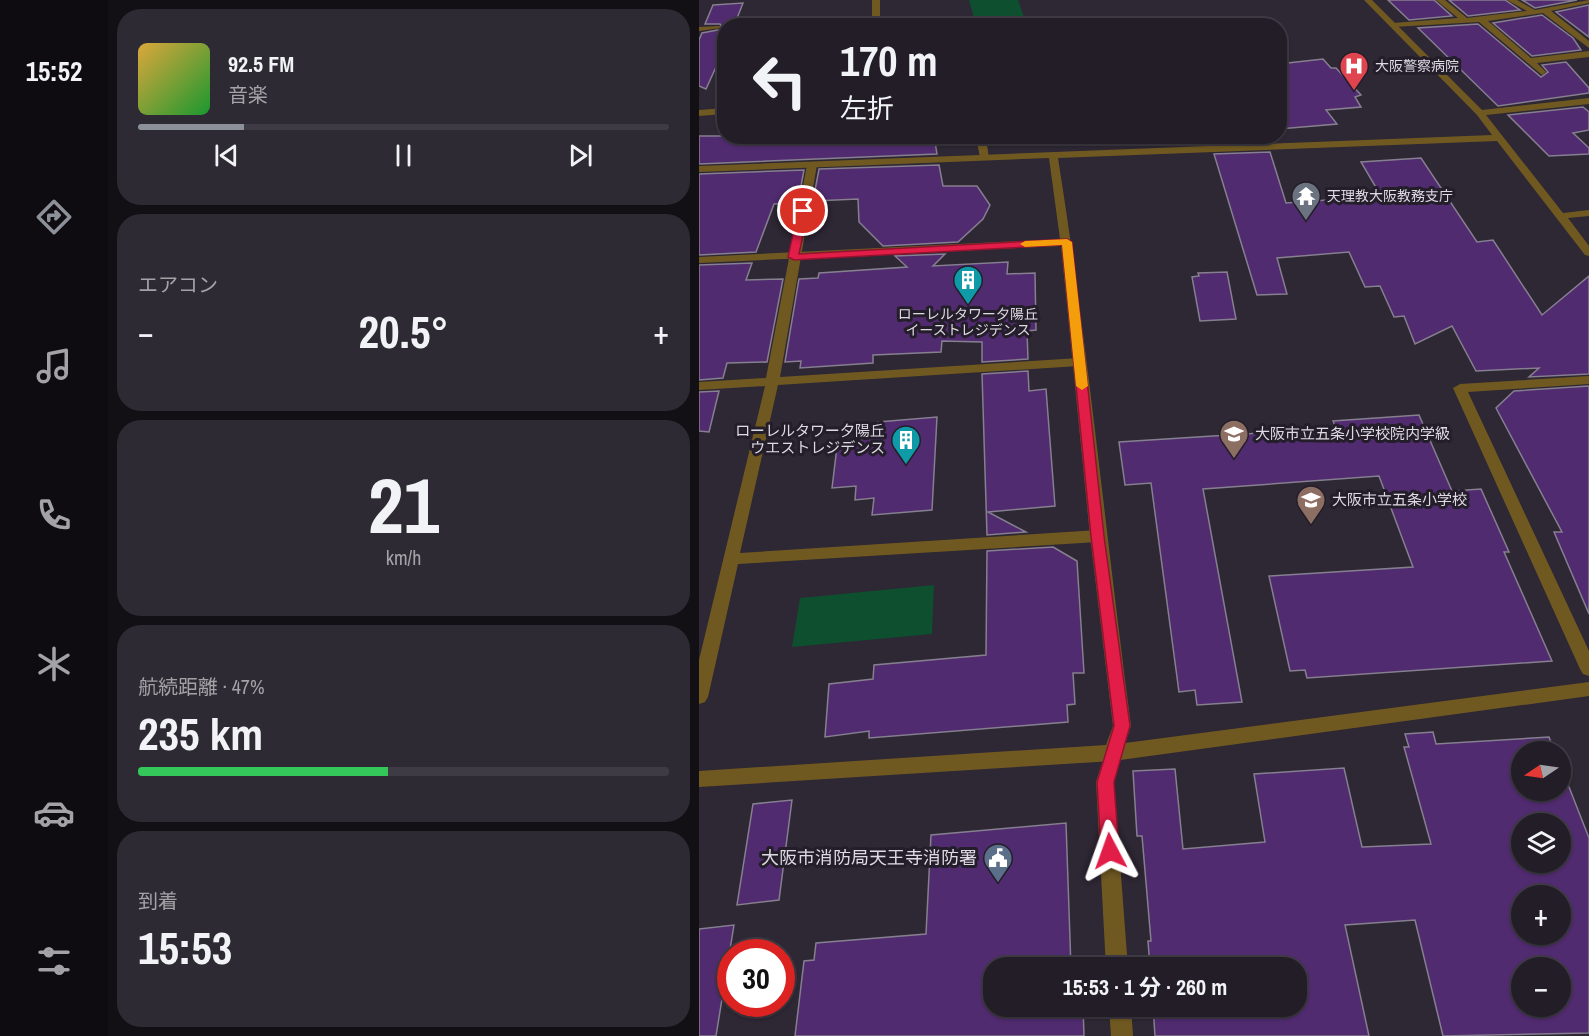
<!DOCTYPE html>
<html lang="ja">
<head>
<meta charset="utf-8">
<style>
	body { margin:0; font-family:"Archivo Narrow","Noto Sans JP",sans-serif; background:#2e2a33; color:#f1f3f6; height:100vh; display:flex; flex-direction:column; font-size:22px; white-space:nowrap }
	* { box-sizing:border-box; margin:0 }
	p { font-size:20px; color:#a2a2a7 }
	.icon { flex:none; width:33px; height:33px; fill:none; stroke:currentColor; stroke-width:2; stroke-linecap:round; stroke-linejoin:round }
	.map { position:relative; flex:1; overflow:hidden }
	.drawer { display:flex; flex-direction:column; gap:9px; padding:9px; background:#131015; width:591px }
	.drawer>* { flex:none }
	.guide { position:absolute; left:18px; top:18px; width:570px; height:126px; border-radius:24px; box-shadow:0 2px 4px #0004,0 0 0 2px #3f3b44; background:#221d27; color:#f1f3f6; overflow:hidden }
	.needle { width:39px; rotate:257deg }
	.controls { position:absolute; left:812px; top:741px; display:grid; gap:12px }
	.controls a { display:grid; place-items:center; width:60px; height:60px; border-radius:50%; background:#221d27; box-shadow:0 2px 4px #0004,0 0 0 2px #3f3b44; font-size:30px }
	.speed { position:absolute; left:18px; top:939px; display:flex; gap:12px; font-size:30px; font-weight:700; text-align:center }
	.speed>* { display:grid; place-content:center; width:78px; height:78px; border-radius:50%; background:#221d27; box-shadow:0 2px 4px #0004,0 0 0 2px #3f3b44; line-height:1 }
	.speed .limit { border:9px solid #d22; background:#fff; color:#111 }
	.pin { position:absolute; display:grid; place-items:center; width:51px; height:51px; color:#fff; margin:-26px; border:3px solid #fff; border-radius:50%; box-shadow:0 2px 6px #0007 }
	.me { position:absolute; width:66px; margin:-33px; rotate:356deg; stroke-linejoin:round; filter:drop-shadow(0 0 4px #0008) }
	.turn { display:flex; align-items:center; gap:21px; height:126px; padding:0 24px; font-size:27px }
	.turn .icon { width:78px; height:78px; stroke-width:2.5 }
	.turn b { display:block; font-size:42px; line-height:51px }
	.big { font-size:45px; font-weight:700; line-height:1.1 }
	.drawer .card { flex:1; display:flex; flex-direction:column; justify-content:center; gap:9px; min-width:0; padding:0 21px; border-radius:24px; background:#2e2a33 }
	.drawer .dial { align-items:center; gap:0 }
	.dial b { font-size:78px; line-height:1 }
	.song { display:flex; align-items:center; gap:18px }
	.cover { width:72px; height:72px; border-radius:9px; background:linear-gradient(135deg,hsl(40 70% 55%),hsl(130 70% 35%)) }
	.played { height:6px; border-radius:3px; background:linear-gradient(90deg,#8c9099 20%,#3f3b44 20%) }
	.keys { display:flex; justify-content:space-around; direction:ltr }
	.heat { display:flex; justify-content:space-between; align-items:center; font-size:33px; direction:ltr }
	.charge { height:9px; border-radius:4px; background:linear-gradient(90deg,#34c759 47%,#3f3b44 0) }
	.trip { position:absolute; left:284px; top:957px; width:324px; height:60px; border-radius:24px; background:#221d27; box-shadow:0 2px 4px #0004,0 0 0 2px #3f3b44; font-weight:700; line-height:60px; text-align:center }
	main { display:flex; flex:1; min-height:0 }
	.tab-bar { display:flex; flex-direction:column; width:108px; justify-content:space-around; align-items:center; background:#0e0c10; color:#a2a2a7 }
	.tab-bar .icon { width:42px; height:42px }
	.tab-bar .current { color:#8c9099 }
	.tab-bar b { font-size:27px; color:#f1f3f6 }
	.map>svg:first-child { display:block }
</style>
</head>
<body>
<main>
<nav class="tab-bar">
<b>15:52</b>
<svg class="icon current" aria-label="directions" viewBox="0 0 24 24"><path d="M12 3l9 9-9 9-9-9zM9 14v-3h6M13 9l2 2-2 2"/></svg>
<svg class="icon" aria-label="music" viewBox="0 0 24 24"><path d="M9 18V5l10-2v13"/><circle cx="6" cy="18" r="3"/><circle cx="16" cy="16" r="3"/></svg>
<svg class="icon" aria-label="phone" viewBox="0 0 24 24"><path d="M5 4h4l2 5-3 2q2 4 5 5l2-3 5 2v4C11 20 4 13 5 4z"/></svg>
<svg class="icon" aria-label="climate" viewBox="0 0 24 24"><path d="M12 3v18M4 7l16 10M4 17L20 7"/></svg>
<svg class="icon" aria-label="car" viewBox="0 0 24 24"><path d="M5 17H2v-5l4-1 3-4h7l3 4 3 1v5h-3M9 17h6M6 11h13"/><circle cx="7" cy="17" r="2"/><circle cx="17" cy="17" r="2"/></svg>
<svg class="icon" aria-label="filters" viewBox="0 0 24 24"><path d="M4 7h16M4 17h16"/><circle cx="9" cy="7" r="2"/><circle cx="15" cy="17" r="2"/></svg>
</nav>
<section class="drawer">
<div class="card">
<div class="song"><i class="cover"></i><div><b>92.5 FM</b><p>音楽</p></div></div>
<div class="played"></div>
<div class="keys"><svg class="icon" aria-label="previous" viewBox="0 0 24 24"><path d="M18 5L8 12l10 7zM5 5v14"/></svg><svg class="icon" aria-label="pause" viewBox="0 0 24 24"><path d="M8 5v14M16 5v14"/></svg><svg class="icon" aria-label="next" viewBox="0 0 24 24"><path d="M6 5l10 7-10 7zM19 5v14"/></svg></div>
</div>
<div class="card"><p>エアコン</p>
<div class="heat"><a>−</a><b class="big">20.5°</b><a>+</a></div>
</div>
<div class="card dial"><b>21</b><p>km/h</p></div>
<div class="card"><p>航続距離 · 47%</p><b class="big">235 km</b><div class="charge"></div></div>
<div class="card"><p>到着</p><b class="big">15:53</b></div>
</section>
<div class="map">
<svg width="890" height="1036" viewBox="0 0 890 1036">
	<rect width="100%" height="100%" fill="#2e2734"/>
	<g fill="#0e4f2f">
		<polygon points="270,0 319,0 328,25 277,25"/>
		<polygon points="235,585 233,634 93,647 101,598"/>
	</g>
	<g fill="#502b6f" stroke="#867f8f" stroke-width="1.5" fill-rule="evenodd">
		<polygon points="689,0 735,0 753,16 710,20"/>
		<polygon points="750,0 806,0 821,10 769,16"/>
		<polygon points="823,0 878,0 836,8"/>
		<polygon points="44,3 35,26 26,26 26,47 7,89 0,86 0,40 3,33 24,29 21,24 6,24 14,5"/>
		<polygon points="890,5 890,37 857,12"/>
		<polygon points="843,15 874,38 882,50 833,56 794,23"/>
		<polygon points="779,24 842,77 849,72 843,65 867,62 890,88 890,93 799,106 719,28"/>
		<polygon points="624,59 632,68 637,68 662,95 656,97 662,107 627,110 638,124 580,129 580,64"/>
		<polygon points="884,107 890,112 890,130 874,133 890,148 890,154 850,156 809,115"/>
		<polygon points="0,136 235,136 238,154 0,164"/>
		<polygon points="509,136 566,136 568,142 511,144"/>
		<polygon points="571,152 587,203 682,196 662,162 722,158 778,242 794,240 843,315 890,276 890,374 830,377 840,368 777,371 753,326 716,344 705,316 695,317 681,286 666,287 650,252 578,258 588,294 558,295 515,154"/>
		<polygon points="240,165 244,186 278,186 291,205 284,219 259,242 184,246 160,222 159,199 114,201 120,169"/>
		<polygon points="105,170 99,202 75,204 57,252 0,255 0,174"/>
		<polygon points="246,254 234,266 309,262 308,274 336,273 337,330 328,331 329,359 283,362 283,342 243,341 242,352 174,355 174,363 101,368 102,361 86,362 100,279 119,278 120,273 208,267 196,256"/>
		<polygon points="53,263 47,280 84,279 68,362 28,363 24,378 0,380 0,265"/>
		<polygon points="528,272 537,319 501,321 493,277 500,276 499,273"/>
		<polygon points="329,371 330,391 347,389 356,506 289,512 327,532 288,535 283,374"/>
		<polygon points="890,386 890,614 855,532 863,532 797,408 815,391"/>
		<polygon points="20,391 10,432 0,431 0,392"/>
		<polygon points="720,415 753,491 782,489 810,552 805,552 853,661 608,678 606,670 591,671 570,576 714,567 680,476 504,489 543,702 498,705 496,690 480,692 452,483 426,485 420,442 637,428 634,421"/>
		<polygon points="238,417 233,510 173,515 175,498 156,500 157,486 133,488 138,447 162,445 163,433 178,431 179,422"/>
		<polygon points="354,547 378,561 385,673 374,673 376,704 368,705 369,722 170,738 170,731 126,737 130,684 174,679 175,665 287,655 288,551"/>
		<path d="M734,732L737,744L850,737L856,752H822V790H861V764L890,838V1033L744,1036L716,920L646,925L670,1036H456L454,1006H597V968H451L449,941H452L443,836H438L434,771L476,769L484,849L566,842L555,774L645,768L663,847L732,844L705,747H710L706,734ZM822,824H861V862H822ZM822,896H861V934H822ZM822,968H861V1006H822Z"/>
		<polygon points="93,800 80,900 38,905 54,804"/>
		<polygon points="367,823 372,968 294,968 294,1006 384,1006 385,1036 96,1036 105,961 115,960 117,943 227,934 232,835"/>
		<polygon points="35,925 17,1036 0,1036 0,929"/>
	</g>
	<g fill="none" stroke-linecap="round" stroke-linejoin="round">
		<g fill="#705921" fill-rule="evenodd">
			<rect x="173" y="0" width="8" height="26"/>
			<polygon points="737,0 746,0 768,18 828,11 808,0 818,0 836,10 890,0 890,3 852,11 890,41 890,48 844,13 789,21 832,58 890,51 890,57 838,63 847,72 843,75 780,22 694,27 690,25 694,23 759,18"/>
			<polygon points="21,26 22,28 0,31 0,27"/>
			<polygon points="26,108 26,114 0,116 0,110"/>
			<polygon points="277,136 287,136 290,160 281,158"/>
			<polygon points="113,162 118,165 81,377 380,358 386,362 380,366 79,385 41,553 399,530 407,536 399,542 39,564 9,697 6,702 0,704 0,660 66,386 0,390 0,382 67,378 108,165"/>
			<polygon points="890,376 890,384 769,392 890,651 890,676 884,674 881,669 754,388 761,384"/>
			<polygon points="414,745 420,747 423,753 415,782 429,968 407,968 397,782 408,747"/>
			<polygon points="410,1006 432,1006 434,1036 412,1036"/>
		</g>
		<path fill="#705921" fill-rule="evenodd" d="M665,0H673L783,110L890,98V104L787,115L864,213L890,210V216L869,218L890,246V256L886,255L798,141L359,158C389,346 407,537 432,726L426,743L890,682V696L414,761L0,787V771L407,745L414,726L391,536L362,246L0,263V257L361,239L350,158L0,172V166L793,135L778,115Z"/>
	</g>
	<polygon fill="#e11d48" stroke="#92132f" stroke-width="1.5" points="104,208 109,211 100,254 368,239 373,242 405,536 431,726 415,782 420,851 417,857 411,860 404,857 402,851 398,782 415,726 392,536 363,245 95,260 89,257 99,211"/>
	<polygon fill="#f59e0b" points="368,239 373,242 389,386 383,390 377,386 363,245 326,247 321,244 326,241"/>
	<defs>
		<g id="hospital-pin" transform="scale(1.5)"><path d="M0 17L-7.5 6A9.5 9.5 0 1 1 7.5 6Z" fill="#e0444e" stroke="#241e2a"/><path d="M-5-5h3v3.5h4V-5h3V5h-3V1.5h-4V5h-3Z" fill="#fff"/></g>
		<g id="temple-pin" transform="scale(1.5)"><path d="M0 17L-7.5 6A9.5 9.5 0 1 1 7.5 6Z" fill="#6b7280" stroke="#241e2a"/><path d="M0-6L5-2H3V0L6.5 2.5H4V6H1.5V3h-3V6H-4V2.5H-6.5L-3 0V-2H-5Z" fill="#fff"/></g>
		<g id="building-pin" transform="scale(1.5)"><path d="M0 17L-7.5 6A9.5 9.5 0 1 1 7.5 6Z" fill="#0f9aa8" stroke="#241e2a"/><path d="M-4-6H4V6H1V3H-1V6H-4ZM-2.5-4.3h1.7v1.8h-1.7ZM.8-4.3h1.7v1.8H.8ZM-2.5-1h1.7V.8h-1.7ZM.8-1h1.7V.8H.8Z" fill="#fff"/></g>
		<g id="school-pin" transform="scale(1.5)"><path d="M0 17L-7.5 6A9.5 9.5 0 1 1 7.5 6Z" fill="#8d6e63" stroke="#241e2a"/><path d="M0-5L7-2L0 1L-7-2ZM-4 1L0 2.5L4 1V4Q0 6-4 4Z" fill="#fff"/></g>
		<g id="civic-pin" transform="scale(1.5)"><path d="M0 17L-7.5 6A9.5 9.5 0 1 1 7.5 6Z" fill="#5c6f8a" stroke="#241e2a"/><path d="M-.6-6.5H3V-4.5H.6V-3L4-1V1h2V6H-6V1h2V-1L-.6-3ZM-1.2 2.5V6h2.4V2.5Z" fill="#fff"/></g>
	</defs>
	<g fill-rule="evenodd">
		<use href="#hospital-pin" x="655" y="66"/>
		<use href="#temple-pin" x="607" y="196"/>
		<use href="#building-pin" x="269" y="280"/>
		<use href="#school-pin" x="535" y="434"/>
		<use href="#building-pin" x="207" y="440"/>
		<use href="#school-pin" x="612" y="500"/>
		<use href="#civic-pin" x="299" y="858"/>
	</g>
	<g text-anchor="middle" stroke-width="6" stroke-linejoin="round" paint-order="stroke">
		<g font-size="14" fill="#dedae3" stroke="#241e2a" text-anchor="start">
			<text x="676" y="71">大阪警察病院</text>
			<text x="628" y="201">天理教大阪教務支庁</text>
			<text x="269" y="319" text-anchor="middle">ローレルタワー夕陽丘<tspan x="269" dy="16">イーストレジデンス</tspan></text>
		</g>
		<g font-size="15" fill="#dedae3" stroke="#241e2a" text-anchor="start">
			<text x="186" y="436" text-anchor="end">ローレルタワー夕陽丘<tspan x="186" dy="17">ウエストレジデンス</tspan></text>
			<text x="556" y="439">大阪市立五条小学校院内学級</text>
			<text x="633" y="505">大阪市立五条小学校</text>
		</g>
		<g font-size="18" fill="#dedae3" stroke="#241e2a" text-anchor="end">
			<text x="278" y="864">大阪市消防局天王寺消防署</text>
		</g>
	</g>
</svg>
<div class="controls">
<a><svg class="needle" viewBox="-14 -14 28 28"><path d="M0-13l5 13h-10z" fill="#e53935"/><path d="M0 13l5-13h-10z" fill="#a2a2a7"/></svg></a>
<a><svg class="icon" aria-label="layers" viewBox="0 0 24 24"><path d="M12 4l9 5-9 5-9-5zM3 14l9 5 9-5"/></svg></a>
<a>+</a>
<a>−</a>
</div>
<div class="speed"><div class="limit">30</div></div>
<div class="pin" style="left:104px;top:211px;background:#d93025"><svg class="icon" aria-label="arrive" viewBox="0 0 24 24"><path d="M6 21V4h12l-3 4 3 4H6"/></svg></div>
<svg class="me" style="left:411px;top:851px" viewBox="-20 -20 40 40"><path d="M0-17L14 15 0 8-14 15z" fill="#e11d48" stroke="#fff" stroke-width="4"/></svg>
<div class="trip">15:53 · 1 分 · 260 m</div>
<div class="guide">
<div class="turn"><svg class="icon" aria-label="left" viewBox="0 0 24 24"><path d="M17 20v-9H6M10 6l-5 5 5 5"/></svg><div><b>170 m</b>左折</div></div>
</div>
</div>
</main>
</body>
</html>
